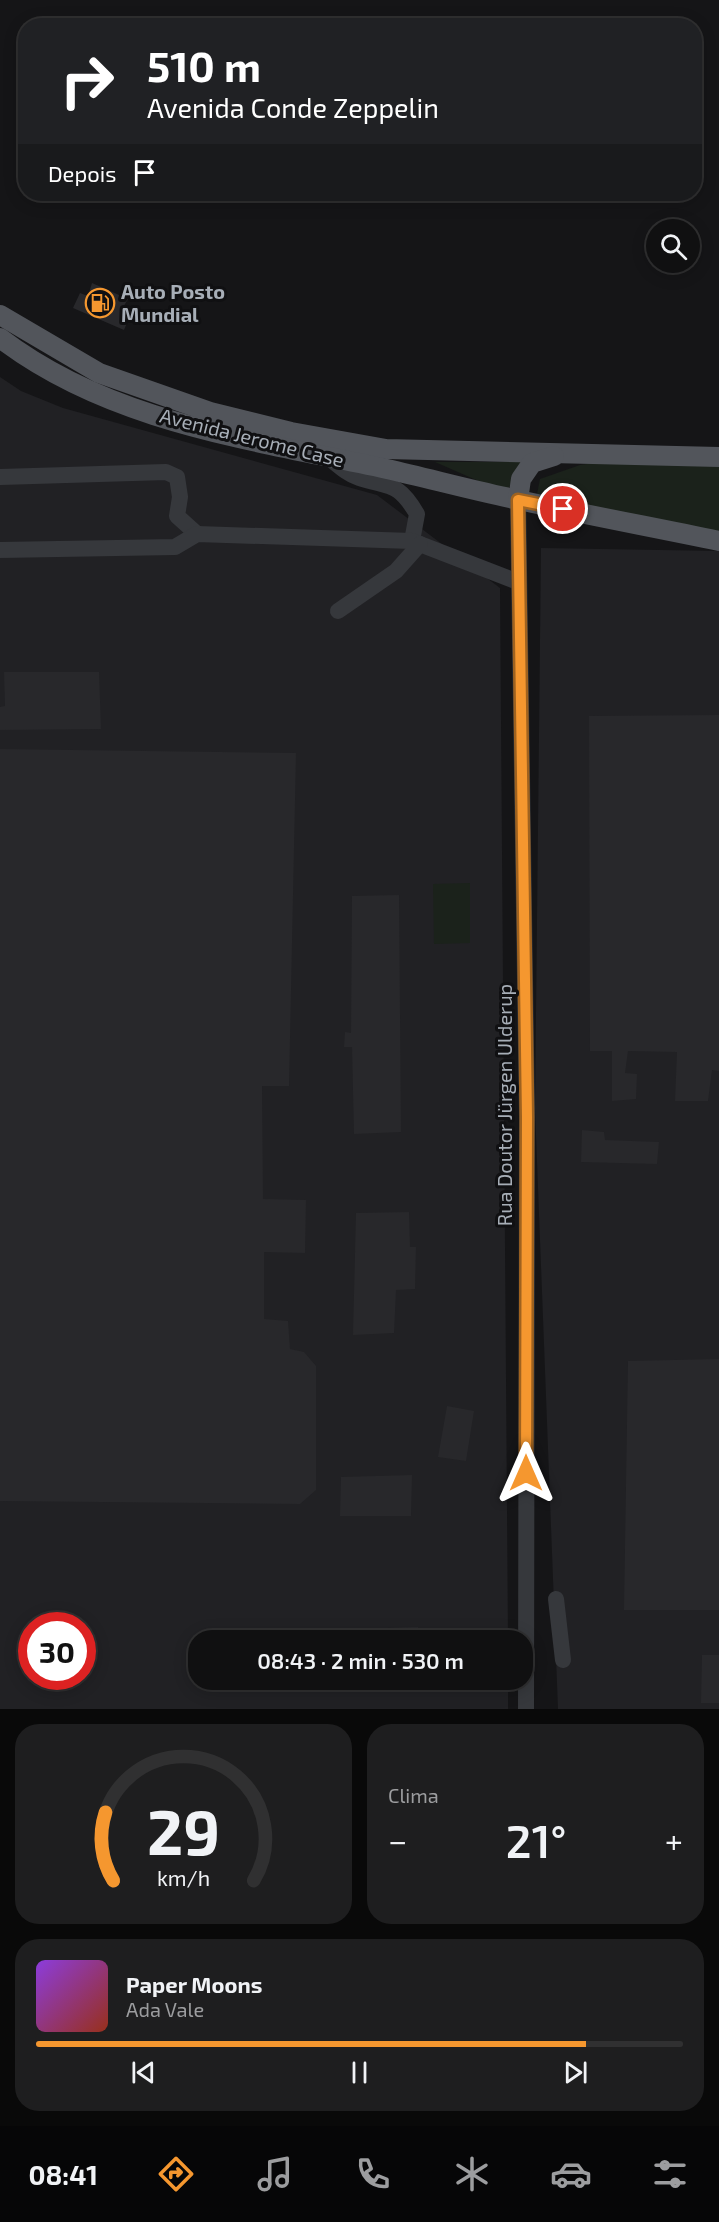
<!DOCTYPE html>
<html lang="pt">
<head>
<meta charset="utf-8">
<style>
	body { margin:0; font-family:"Exo 2",sans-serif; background:#1e1e1f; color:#f1f3f6; height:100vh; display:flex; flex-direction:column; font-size:22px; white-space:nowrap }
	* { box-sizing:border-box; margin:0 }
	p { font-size:20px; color:#9c9d9f }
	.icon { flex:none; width:33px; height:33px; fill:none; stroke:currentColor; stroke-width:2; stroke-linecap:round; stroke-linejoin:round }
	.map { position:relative; height:1709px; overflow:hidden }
	.panel { display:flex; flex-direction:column; gap:15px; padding:15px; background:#090909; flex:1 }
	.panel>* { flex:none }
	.banner { position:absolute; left:18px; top:18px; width:684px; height:183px; border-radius:24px; box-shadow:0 3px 15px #0003,0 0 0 2px #303031; background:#202124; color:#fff; overflow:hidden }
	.fabs { position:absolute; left:646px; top:219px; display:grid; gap:12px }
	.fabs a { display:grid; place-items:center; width:54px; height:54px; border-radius:50%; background:#101011; box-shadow:0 3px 15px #0003,0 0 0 2px #303031; font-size:30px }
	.speed { position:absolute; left:18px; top:1612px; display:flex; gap:12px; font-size:30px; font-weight:700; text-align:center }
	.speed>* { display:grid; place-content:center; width:78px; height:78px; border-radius:50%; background:#101011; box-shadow:0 3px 15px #0003,0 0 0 2px #303031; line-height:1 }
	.speed .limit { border:9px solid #d22; background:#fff; color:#111 }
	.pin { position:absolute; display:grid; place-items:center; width:51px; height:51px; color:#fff; margin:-26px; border:3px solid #fff; border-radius:50%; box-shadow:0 2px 6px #0007 }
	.me { position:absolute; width:66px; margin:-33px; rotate:0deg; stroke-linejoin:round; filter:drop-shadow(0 0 4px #0008) }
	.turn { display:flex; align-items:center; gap:21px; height:126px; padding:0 30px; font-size:27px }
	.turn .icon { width:78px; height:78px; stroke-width:2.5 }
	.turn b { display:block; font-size:42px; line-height:51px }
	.then { display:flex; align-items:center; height:57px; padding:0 30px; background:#0003; gap:12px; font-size:22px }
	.big { font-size:45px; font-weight:600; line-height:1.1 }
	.panel .widget { flex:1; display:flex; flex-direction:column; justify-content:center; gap:9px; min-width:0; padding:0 21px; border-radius:24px; background:#1e1e1f }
	.panel .dial { align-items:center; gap:0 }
	.dial svg { height:156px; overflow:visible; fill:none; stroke:#303031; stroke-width:7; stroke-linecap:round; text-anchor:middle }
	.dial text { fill:#f1f3f6; stroke:none }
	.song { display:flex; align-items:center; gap:18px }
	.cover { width:72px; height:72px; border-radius:9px; background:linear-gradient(135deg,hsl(270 70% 55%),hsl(10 70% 35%)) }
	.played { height:6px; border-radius:3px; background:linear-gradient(90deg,#f5972f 85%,#303031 85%) }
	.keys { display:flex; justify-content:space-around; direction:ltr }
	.heat { display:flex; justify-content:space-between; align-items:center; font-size:33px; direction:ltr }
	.panel .tiles { flex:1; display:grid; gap:15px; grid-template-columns:1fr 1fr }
	.widget:last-child { grid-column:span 2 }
	.trip { position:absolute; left:188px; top:1630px; width:345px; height:60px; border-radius:24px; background:#101011; box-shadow:0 3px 15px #0003,0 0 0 2px #303031; font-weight:600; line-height:60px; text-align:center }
	.menu { display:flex; height:96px; justify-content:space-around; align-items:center; background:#060607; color:#9c9d9f }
	.menu .icon { width:42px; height:42px }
	.menu .selected { color:#f5972f }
	.menu b { font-size:27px; color:#f1f3f6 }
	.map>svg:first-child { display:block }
</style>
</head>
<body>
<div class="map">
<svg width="719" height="1709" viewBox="0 0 719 1709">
	<rect width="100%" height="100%" fill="#151517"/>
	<g fill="#212124" fill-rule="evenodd">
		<path d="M0,377L21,391L63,408L377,495L500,588L508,1641H198V1680H508V1709H0ZM32,1626H82V1677H32Z"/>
		<polygon points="541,548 719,551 719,1709 558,1709 535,1109"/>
	</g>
	<g fill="#1b221b">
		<polygon points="647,455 719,462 719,536 537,494 540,479 580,465"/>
		<polygon points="435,462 523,462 506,493"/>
		<polygon points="470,883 470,943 434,944 433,884"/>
	</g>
	<g fill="#28282b">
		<polygon points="92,283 128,299 122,309 131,313 124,330 73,308 80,293 88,296"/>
		<polygon points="4,672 99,672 101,729 0,730 0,707 5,706"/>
		<polygon points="719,715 719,1071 712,1070 708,1101 675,1101 677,1052 628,1051 625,1073 637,1074 636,1099 612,1101 612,1051 590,1051 589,716"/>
		<polygon points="0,749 296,753 289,1086 262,1086 263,1199 306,1200 305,1253 264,1252 264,1319 288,1321 290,1349 304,1352 316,1366 316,1490 300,1504 0,1501"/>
		<polygon points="399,895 401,1132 354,1134 352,1047 344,1047 345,1032 351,1033 352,896"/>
		<polygon points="582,1130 604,1132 605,1140 659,1142 657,1164 581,1162"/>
		<polygon points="409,1212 410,1247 416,1247 415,1289 396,1290 394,1333 353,1335 356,1213"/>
		<polygon points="719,1359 719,1610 624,1610 628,1361"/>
		<polygon points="447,1406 474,1411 466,1461 438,1457"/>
		<polygon points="412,1475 411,1516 340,1516 341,1477"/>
		<polygon points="418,1627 417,1641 359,1641 359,1629"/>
		<polygon points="702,1655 719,1655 719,1703 701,1703"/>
	</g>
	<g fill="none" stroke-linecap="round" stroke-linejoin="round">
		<g stroke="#36383c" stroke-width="16">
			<path d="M328,457C338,465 347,474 359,478C391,488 398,482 417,514L412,541"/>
			<polyline points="0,477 166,472 177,477 180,497 177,516 197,534"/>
			<polyline points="518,500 527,1117 526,1709"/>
			<polyline points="0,550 175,547 197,534 412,541 518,582"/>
			<polyline points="338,611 396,571 420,544"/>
			<polyline points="556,1599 563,1660"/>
		</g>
		<g stroke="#52555b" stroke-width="20">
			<polyline points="0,315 99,373 210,412 291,432 386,449 719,457"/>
			<path d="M0,338C111,423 254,440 387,469C431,479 475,491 519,500C586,515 652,527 719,541"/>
			<polyline points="518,500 521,479 532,463 554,456"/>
		</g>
	</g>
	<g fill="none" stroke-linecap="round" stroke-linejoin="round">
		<g stroke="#9f621f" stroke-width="15">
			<polyline id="route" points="526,1473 527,1117 518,500 563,509"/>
		</g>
		<use href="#route" stroke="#f5972f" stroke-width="10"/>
	</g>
	<defs>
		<g id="fuel-ring" transform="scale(1.5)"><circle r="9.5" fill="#101012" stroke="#f5972f" stroke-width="1.5"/><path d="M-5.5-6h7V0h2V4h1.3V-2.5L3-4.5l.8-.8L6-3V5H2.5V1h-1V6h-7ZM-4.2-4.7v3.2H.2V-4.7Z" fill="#f5972f"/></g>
	</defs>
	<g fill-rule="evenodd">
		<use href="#fuel-ring" x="100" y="303"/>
	</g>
	<g text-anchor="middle" stroke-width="6" stroke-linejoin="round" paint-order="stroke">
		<g font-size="20" font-weight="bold" fill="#a7aeb7" stroke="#101012" text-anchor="start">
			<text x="121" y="299">Auto Posto<tspan x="121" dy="23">Mundial</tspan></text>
		</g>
		<g font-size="20" fill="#a7aeb7" stroke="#101012">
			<text transform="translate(252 438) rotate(14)" y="7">Avenida Jerome Case</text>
			<text transform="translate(505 1105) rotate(-90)" y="7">Rua Doutor Jürgen Ulderup</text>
		</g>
	</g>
</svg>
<div class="fabs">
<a><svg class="icon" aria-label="search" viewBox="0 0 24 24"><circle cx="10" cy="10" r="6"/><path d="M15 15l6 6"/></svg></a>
</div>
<div class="speed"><div class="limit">30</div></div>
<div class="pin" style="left:563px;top:509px;background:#d93025"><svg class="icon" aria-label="arrive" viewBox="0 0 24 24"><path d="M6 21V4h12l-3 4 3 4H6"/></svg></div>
<svg class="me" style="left:526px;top:1473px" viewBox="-20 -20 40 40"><path d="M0-17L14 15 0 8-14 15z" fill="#f5972f" stroke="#fff" stroke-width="4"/></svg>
<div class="trip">08:43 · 2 min · 530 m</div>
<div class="banner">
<div class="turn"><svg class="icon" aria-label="right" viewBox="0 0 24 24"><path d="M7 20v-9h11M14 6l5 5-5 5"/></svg><div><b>510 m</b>Avenida Conde Zeppelin</div></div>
<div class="then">Depois<svg class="icon" aria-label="arrive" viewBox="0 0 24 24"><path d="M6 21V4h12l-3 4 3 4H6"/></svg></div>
</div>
</div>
<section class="panel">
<div class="tiles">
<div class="widget dial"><svg viewBox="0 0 100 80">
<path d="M14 69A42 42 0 1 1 86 69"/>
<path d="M14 69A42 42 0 0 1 10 34" stroke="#f5972f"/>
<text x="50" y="56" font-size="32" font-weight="700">29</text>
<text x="50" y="72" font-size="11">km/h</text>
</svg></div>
<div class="widget"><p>Clima</p>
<div class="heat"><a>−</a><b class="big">21°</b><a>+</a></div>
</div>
<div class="widget">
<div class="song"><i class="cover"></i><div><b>Paper Moons</b><p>Ada Vale</p></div></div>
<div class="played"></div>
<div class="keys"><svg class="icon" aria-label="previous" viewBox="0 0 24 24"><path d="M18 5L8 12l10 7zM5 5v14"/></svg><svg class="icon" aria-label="pause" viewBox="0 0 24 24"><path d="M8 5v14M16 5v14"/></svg><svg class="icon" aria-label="next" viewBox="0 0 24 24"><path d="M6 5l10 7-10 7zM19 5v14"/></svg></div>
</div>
</div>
</section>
<nav class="menu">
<b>08:41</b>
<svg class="icon selected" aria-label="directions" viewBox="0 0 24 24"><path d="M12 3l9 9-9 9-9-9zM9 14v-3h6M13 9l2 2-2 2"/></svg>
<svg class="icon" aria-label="music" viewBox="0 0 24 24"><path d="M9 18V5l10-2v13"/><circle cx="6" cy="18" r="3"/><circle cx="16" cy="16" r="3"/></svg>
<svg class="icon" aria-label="phone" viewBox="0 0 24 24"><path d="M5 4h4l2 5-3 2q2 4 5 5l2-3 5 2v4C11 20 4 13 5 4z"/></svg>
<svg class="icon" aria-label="climate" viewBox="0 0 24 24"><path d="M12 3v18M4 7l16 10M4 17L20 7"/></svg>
<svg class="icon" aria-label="car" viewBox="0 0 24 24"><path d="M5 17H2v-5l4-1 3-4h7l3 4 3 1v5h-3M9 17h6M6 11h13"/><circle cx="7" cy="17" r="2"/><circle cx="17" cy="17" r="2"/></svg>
<svg class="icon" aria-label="filters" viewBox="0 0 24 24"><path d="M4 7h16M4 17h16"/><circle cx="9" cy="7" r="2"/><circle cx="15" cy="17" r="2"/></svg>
</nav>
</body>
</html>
